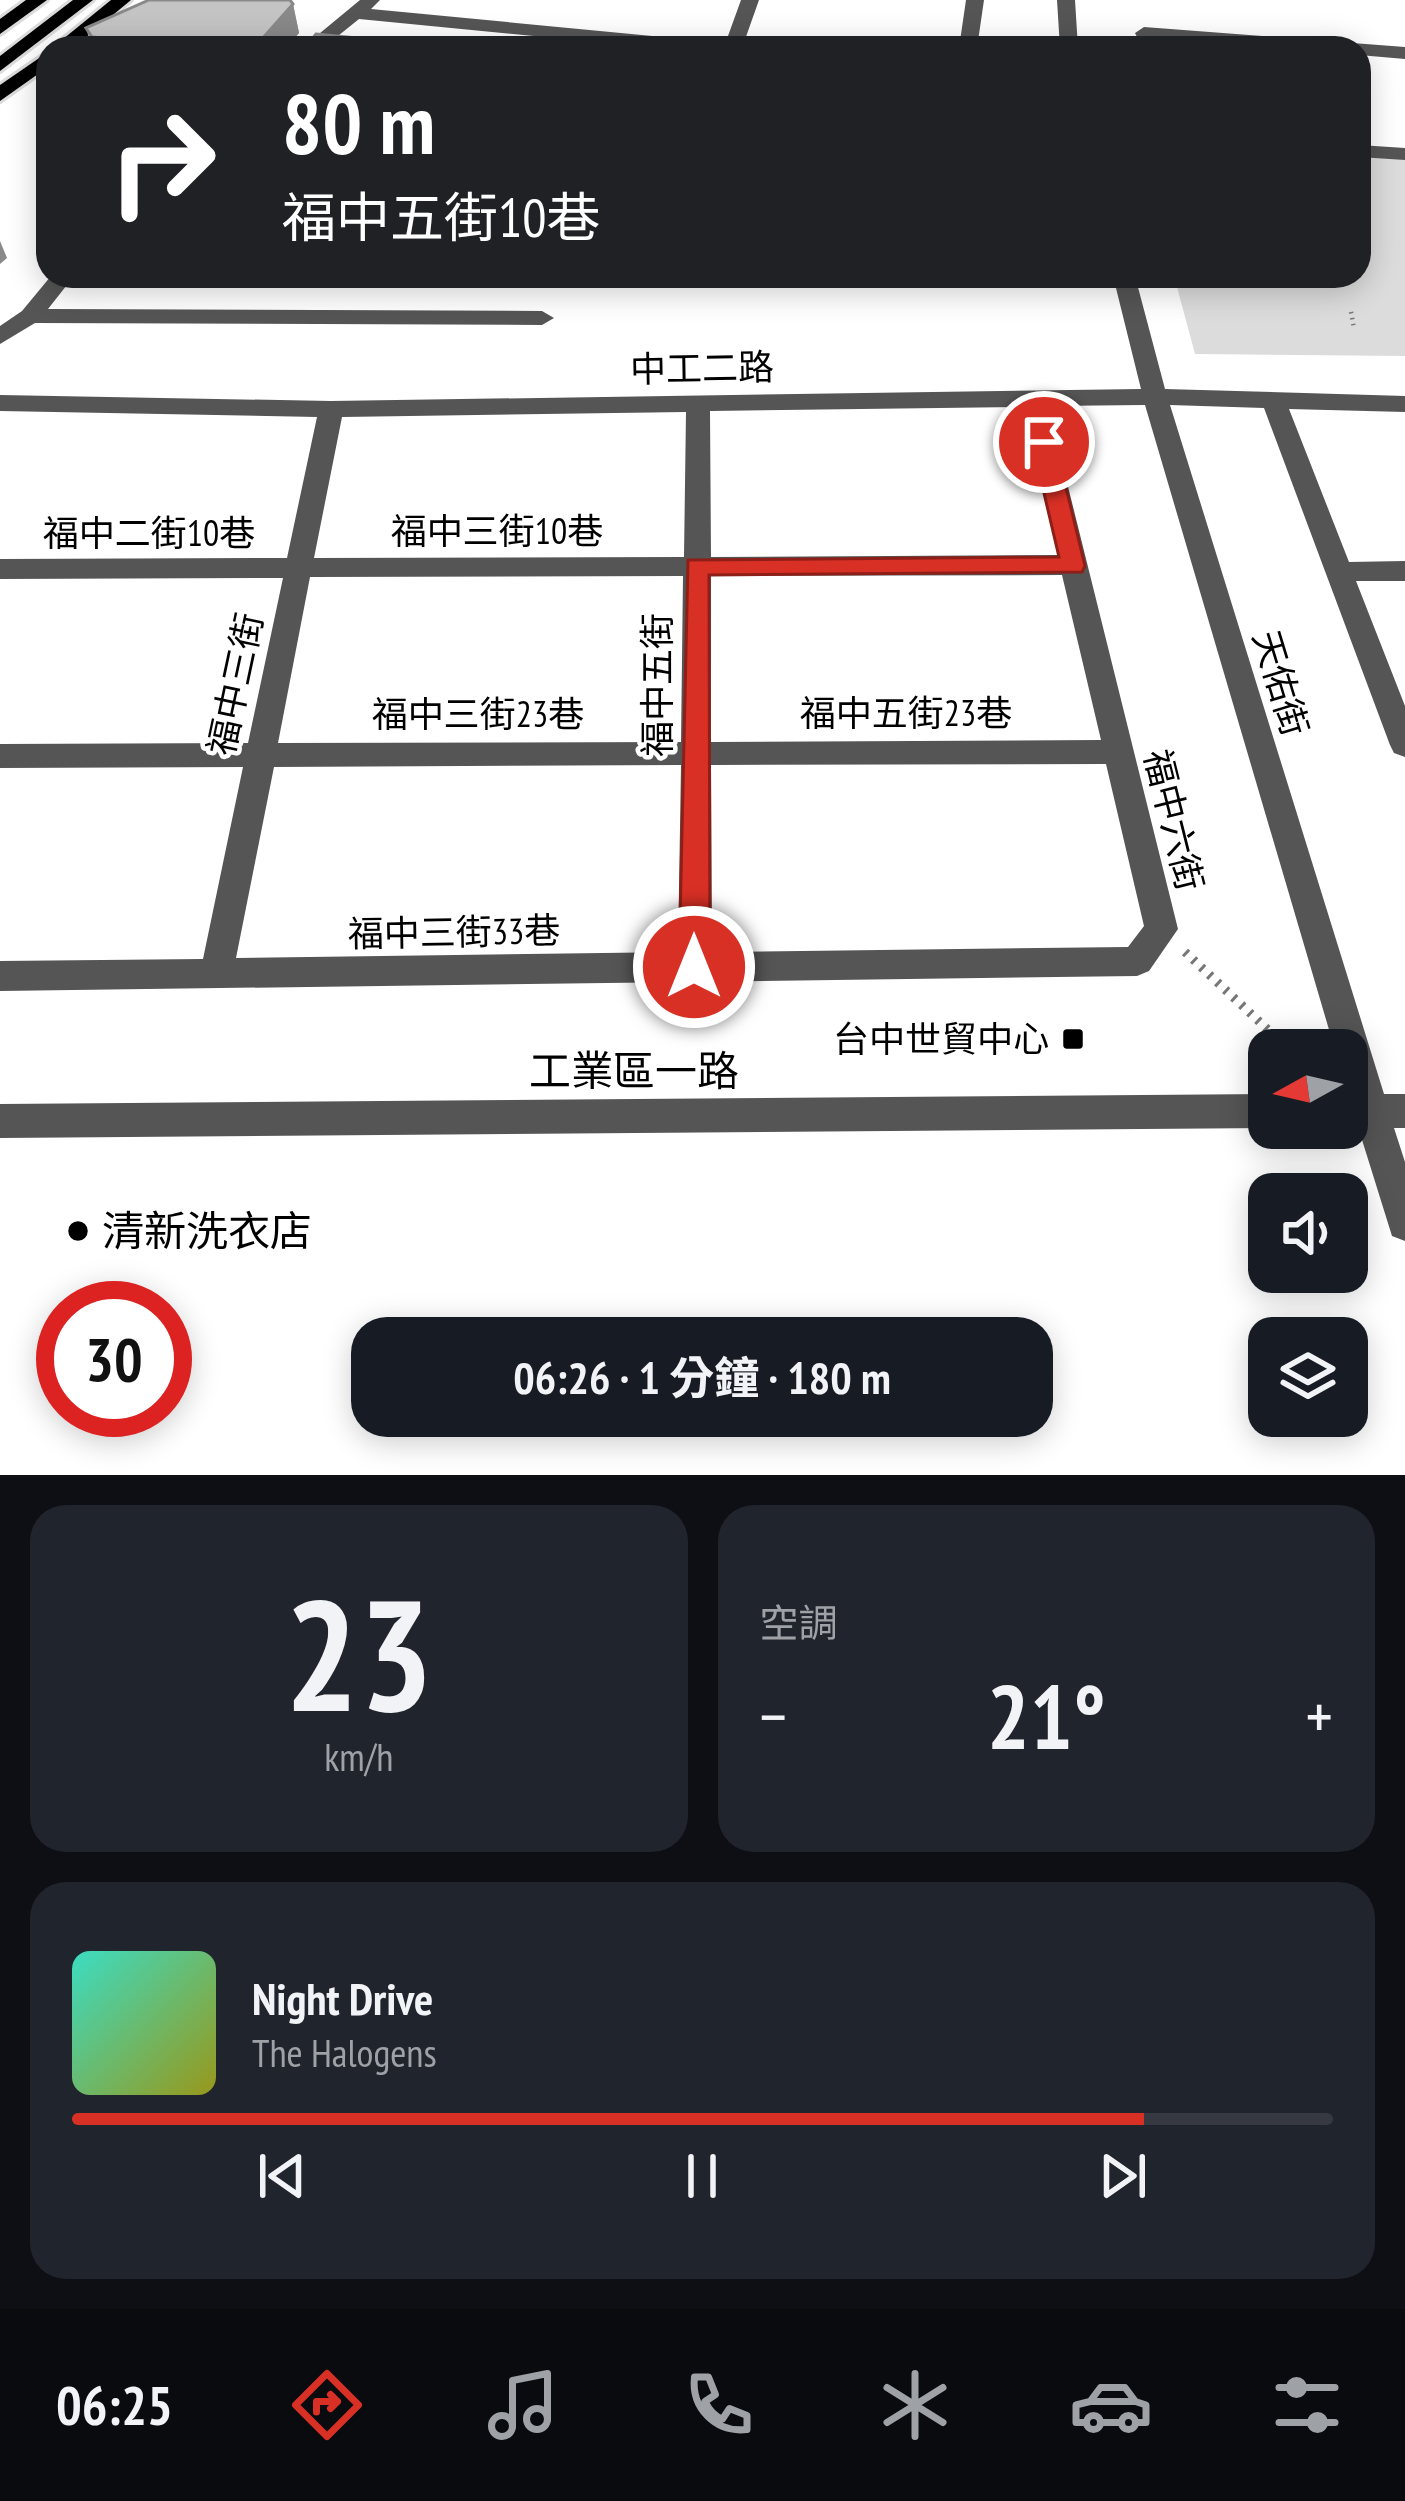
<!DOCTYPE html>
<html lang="zh-TW">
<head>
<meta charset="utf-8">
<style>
	body { margin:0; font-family:"PT Sans Narrow","Noto Sans TC",sans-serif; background:#20242c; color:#f1f3f6; height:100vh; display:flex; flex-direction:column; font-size:45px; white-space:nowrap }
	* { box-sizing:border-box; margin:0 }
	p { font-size:39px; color:#9ea1a6 }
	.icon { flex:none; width:66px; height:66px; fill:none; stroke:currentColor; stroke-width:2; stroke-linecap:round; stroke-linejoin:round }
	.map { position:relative; height:1475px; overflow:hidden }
	.panel { display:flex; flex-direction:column; gap:30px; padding:30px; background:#0d0f14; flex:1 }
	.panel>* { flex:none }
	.top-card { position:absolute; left:36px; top:36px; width:1335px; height:252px; border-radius:36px; box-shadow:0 6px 30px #0003; background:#202124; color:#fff; overflow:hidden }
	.needle { width:78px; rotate:262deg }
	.tools { position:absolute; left:1248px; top:1029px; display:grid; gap:24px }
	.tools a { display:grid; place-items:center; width:120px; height:120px; border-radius:24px; background:#171b24; box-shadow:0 6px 30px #0003; font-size:60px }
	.speed { position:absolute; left:36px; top:1281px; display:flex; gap:24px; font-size:60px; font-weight:700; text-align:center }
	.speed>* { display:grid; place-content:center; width:156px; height:156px; border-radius:50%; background:#171b24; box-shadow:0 6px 30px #0003; line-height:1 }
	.speed .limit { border:18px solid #d22; background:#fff; color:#111 }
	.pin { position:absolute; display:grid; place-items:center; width:102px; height:102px; color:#fff; margin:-51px; border:6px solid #fff; border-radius:50%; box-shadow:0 3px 12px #0007 }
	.me { position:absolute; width:132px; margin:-66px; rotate:0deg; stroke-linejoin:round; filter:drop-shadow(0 0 9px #0008) }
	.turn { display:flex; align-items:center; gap:42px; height:252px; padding:0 48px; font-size:54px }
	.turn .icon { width:156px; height:156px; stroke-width:2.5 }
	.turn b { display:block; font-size:84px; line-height:102px }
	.big { font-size:90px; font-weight:700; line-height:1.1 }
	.panel .tile { flex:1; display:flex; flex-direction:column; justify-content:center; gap:18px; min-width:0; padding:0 42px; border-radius:36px; background:#20242c }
	.panel .dial { align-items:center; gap:0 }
	.dial b { font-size:156px; line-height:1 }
	.song { display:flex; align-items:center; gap:36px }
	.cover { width:144px; height:144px; border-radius:18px; background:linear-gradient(135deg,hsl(170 70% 55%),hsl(60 70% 35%)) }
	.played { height:12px; border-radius:6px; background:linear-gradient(90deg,#d93025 85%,#363941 85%) }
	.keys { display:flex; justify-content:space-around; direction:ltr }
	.heat { display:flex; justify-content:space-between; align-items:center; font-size:66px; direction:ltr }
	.panel .tiles { flex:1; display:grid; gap:30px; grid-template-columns:1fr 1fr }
	.tile:last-child { grid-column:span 2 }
	.trip { position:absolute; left:351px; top:1317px; width:702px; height:120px; border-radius:36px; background:#171b24; box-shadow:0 6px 30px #0003; font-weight:700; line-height:120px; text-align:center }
	.tab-bar { display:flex; height:192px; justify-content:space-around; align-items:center; background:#090b0e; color:#9ea1a6 }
	.tab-bar .icon { width:84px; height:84px }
	.tab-bar .selected { color:#d93025 }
	.tab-bar b { font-size:54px; color:#f1f3f6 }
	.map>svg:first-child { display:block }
</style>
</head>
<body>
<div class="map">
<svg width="1405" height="1475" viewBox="0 0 1405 1475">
	<rect width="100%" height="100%" fill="#fff"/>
	<polygon fill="#dcdcdc" points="1359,153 1405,157 1405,356 1195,354 1174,276 1359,276"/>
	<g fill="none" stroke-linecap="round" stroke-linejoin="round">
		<g stroke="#dbdbdb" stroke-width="6">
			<g id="major">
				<polygon points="26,0 47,0 0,34 0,19"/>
				<polygon points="73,0 93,0 0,71 0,56"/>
				<polygon points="111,0 131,0 73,48 52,48"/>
				<polygon points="48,52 48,67 0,101 0,85"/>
			</g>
		</g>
		<polyline stroke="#777" stroke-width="4.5" stroke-dasharray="1.5 4.5" stroke-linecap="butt" points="1351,312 1354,328"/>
		<polyline stroke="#777" stroke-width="9" stroke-dasharray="3 8" stroke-linecap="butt" points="1185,952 1280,1041"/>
		<g fill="#555" fill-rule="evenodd">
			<polygon points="360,0 380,0 371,9 715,42 724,47 741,0 759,0 742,48 657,48 359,19 323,48 302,48"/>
			<polygon points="966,0 984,0 977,48 959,48"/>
			<polygon points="1057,0 1075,0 1078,48 1060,48"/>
			<polygon points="1144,27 1405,47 1405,59 1359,55 1359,48 1270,48 1137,37 1135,33"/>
			<polygon points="1359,145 1405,148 1405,160 1359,157"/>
			<polygon points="51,276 74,276 48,309 542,311 554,318 542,325 35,323 0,344 0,326 22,311"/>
			<path d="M1113,276H1135L1165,389L1405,396V412L1289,409L1349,562L1405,561V581H1356L1405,706V757L1394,753L1390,745L1264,408L1170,405L1384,1094H1405V1128H1394L1405,1162V1241L1392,1236L1358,1127L1347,1124V1050H1335L1145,405L1048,406L1178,929L1149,971L1137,976L0,991V961L203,959L243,767L0,768V744L248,743L283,578L0,579V559L287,558L317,417L0,411V395L331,401L1141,389ZM1023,407L1058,555L711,557L710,411ZM686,412L684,557L314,558L342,417ZM1062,575L1101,740L711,742V576ZM683,576L681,742L278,743L310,577ZM1106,764L1144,926L1128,947L712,952L711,765ZM681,765L678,952L236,958L274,767Z"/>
			<polygon points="1269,1094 1269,1128 0,1138 0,1104"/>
		</g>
		<use href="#major" fill="#000" fill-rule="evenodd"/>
	</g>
	<polygon fill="#a9a9a9" points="293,4 299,33 286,48 92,48 86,28"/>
	<g fill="#898989">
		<polygon points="293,4 299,33 286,48 254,48"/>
		<polygon points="0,241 7,258 0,264"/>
	</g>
	<g fill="#c4c4c4" stroke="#898989" stroke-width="3">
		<polygon points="149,0 290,0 293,4 254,48 208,48 92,37 86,28"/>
		<polygon points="316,34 459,48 305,48"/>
	</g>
	<polygon fill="#d93025" stroke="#8d1f18" stroke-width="3" points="1044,435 1055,442 1085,566 1082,572 709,575 710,967 694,980 684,976 679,967 688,560 1059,557 1032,442"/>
	<g fill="#000" stroke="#fff" stroke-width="4.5">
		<rect x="1061" y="1027" width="24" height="24" rx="6"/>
		<circle cx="78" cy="1231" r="12"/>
	</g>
	<g text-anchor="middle" stroke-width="9" stroke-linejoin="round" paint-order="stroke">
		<g font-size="36" fill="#000" stroke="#fff">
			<text transform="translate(702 368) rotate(-1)" y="13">中工二路</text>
			<text x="497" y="544">福中三街10巷</text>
			<text x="149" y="546">福中二街10巷</text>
			<text transform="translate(1281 683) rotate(73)" y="13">天佑街</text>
			<text transform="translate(235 684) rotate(-78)" y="13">福中三街</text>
			<text transform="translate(657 685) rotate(-90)" y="13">福中五街</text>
			<text x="906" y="726">福中五街23巷</text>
			<text x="478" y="727">福中三街23巷</text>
			<text transform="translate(1174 820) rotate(76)" y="13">福中六街</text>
			<text transform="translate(454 932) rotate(-1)" y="13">福中三街33巷</text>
		</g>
		<g font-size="36" fill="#000" stroke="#fff" text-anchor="end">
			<text x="1049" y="1052">台中世貿中心</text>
		</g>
		<g font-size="42" fill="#000" stroke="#fff">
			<text x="634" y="1086">工業區一路</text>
		</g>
		<g font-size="42" fill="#000" stroke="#fff" text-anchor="start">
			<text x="102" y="1246">清新洗衣店</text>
		</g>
	</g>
</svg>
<div class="tools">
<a><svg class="needle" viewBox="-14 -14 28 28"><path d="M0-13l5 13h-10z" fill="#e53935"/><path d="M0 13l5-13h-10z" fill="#9ea1a6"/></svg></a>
<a><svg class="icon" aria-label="sound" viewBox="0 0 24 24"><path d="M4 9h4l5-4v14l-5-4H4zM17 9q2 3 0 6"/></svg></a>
<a><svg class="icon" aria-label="layers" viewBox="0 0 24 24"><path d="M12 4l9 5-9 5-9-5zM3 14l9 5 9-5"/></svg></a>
</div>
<div class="speed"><div class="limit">30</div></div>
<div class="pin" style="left:1044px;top:442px;background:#d93025"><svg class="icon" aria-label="arrive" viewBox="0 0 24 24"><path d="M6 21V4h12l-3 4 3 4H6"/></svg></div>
<svg class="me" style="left:694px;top:967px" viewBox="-20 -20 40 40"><circle r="17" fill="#d93025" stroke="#fff" stroke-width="3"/><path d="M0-11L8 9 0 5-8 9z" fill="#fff"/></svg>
<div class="trip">06:26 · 1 分鐘 · 180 m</div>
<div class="top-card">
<div class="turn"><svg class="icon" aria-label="right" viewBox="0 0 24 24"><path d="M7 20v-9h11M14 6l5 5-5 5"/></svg><div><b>80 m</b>福中五街10巷</div></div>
</div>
</div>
<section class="panel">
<div class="tiles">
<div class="tile dial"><b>23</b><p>km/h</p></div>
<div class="tile"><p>空調</p>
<div class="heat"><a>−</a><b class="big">21°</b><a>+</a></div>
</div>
<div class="tile">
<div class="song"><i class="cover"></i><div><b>Night Drive</b><p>The Halogens</p></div></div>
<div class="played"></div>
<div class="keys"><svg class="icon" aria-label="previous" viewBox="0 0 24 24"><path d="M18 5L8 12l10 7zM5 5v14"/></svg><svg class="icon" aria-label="pause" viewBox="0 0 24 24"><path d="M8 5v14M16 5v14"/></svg><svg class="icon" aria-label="next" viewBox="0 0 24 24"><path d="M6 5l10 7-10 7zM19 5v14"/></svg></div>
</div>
</div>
</section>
<nav class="tab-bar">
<b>06:25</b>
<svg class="icon selected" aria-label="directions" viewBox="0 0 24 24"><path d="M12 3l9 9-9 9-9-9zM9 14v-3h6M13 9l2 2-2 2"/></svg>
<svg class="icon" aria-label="music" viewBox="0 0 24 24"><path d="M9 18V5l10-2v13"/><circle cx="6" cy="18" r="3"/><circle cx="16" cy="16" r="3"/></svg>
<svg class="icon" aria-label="phone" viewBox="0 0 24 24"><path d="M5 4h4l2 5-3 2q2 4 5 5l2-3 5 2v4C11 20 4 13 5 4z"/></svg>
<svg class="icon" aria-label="climate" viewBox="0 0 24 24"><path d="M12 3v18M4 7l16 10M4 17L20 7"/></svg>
<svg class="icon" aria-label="car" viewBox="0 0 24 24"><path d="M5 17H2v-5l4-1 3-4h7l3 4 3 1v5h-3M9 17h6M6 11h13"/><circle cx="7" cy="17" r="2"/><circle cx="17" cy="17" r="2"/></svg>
<svg class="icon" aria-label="filters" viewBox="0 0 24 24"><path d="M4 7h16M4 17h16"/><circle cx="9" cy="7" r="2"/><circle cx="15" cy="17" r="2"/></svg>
</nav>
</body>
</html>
